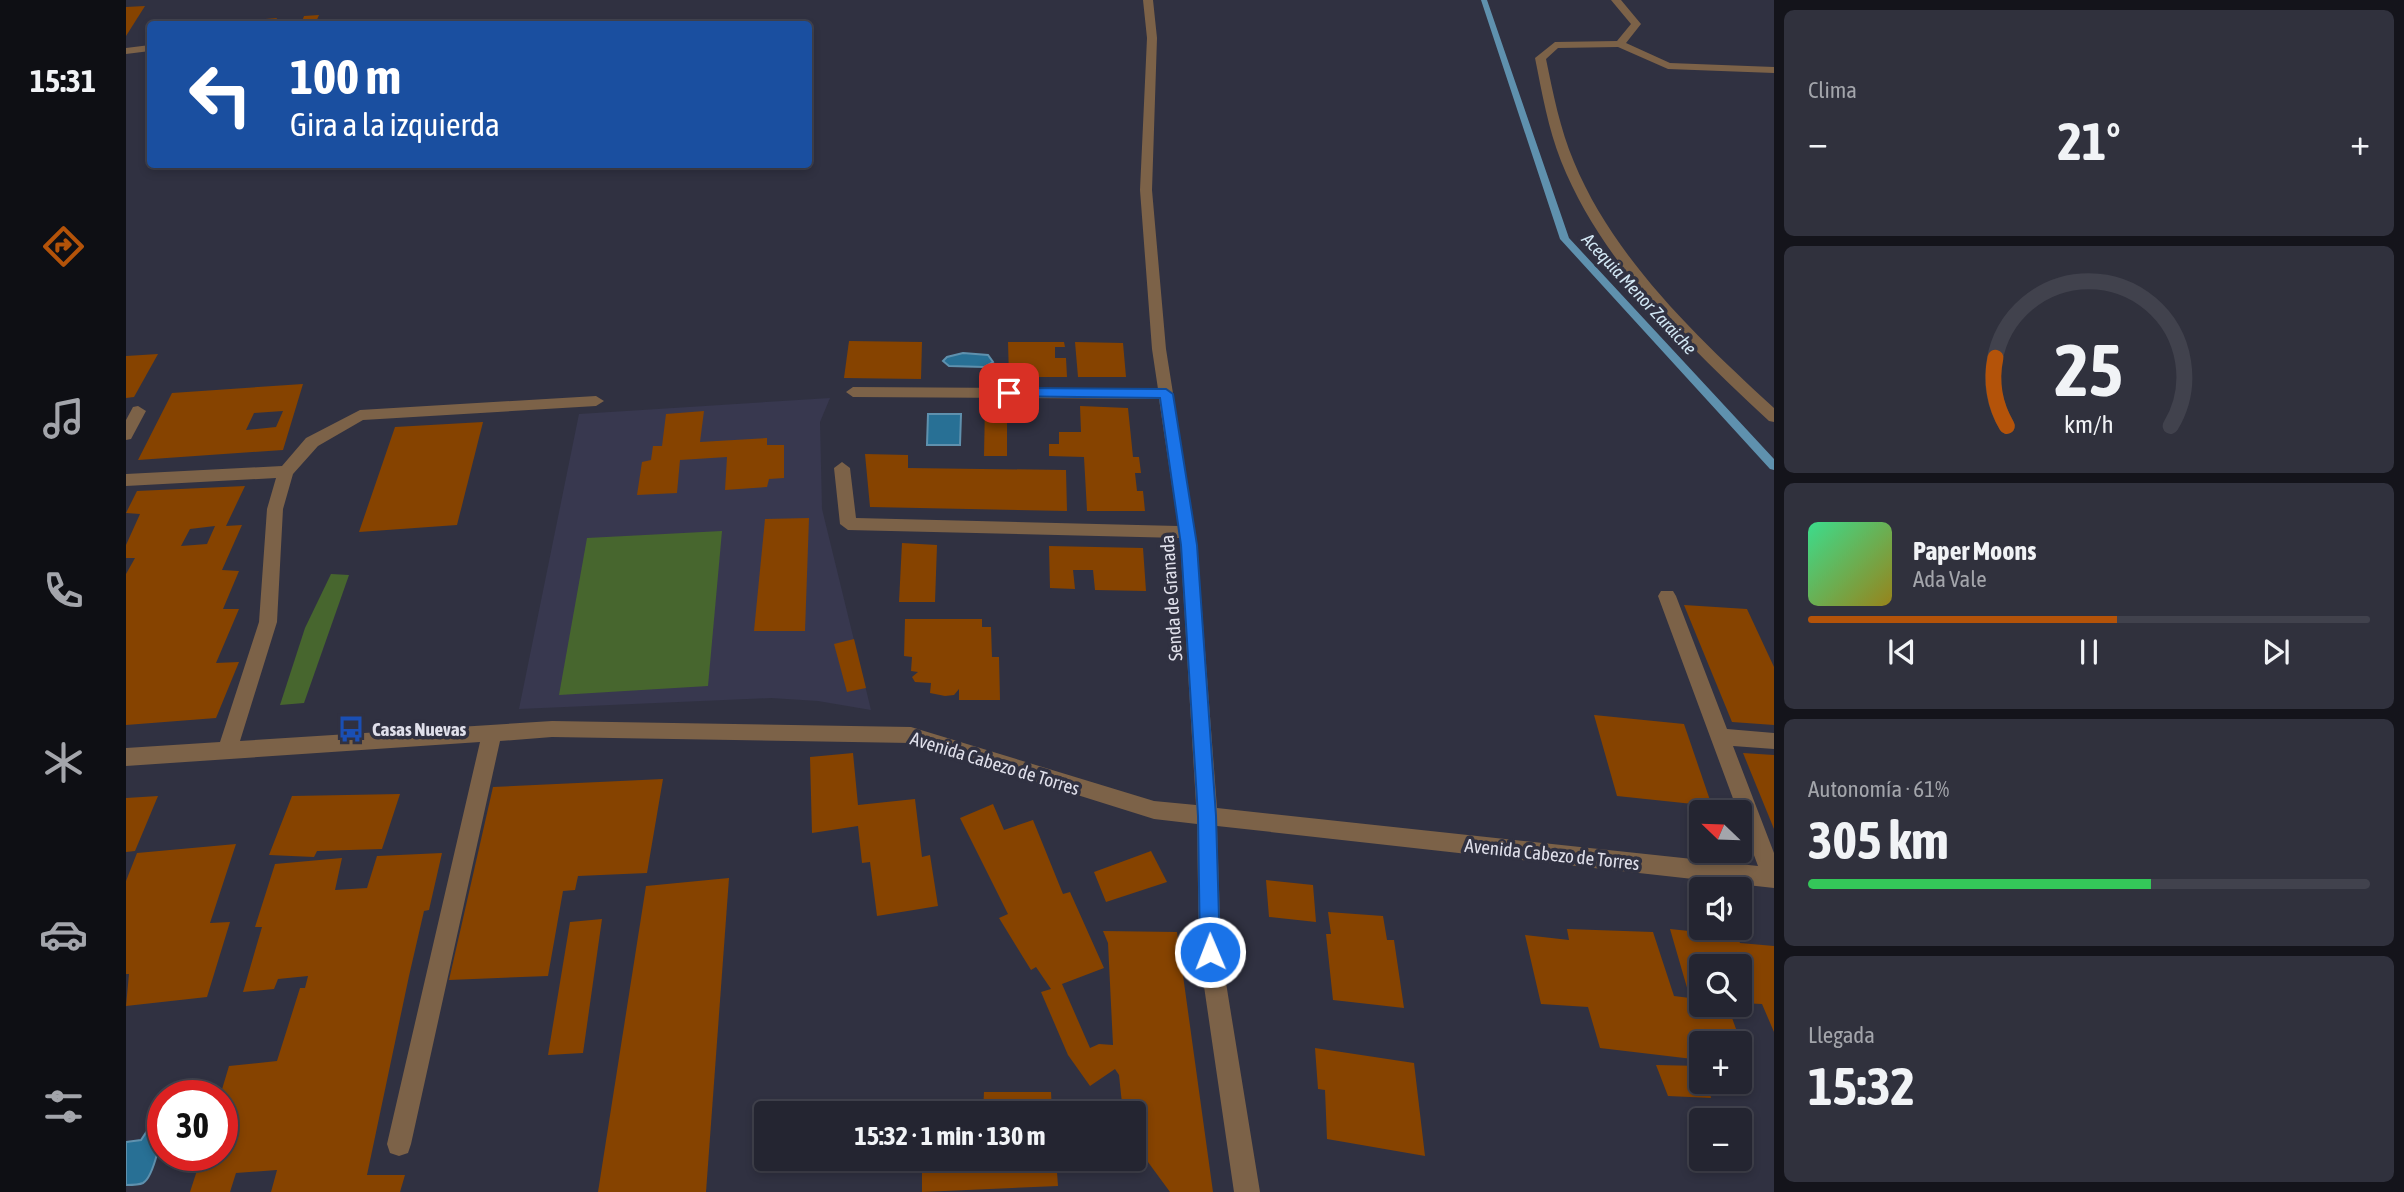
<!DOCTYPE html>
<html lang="es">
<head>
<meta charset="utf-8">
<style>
	body { margin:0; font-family:"Asap Condensed",sans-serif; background:#30313d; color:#f1f3f6; height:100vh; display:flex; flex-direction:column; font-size:26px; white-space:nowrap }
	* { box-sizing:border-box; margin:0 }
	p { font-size:23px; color:#a3a5ab }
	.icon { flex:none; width:38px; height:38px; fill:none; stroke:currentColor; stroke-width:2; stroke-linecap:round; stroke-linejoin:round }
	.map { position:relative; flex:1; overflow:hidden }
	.details { display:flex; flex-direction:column; gap:10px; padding:10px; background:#14141b; width:630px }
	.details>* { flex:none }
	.hud { position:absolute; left:21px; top:21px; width:665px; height:147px; border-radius:7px; box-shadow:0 4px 10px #0003,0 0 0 2px #41424d; background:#1a4fa0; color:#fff; overflow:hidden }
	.needle { width:46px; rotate:293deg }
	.controls { position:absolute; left:1563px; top:800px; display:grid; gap:14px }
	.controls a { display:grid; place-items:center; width:63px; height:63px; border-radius:7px; background:#242531; box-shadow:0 4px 10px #0003,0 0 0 2px #41424d; font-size:35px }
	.speed { position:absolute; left:21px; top:1080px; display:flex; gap:14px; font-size:35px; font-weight:700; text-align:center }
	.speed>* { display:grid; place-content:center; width:91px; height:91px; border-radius:50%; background:#242531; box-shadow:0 4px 10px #0003,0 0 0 2px #41424d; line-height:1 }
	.speed .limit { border:10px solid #d22; background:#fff; color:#111 }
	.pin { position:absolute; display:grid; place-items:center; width:60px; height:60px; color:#fff; margin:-30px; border-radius:14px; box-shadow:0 4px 10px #0006 }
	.me { position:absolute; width:77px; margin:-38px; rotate:359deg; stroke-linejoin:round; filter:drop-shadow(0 0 5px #0008) }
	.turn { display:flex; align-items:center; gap:24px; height:147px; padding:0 28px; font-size:32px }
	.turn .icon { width:91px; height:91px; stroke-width:2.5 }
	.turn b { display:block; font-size:49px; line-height:60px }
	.big { font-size:52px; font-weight:700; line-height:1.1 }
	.details .card { flex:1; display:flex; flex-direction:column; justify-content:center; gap:10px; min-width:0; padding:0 24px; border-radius:10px; background:#30313d }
	.details .dial { align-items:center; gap:0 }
	.dial svg { height:182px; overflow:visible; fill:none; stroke:#41424d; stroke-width:7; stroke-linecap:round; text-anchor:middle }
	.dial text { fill:#f1f3f6; stroke:none }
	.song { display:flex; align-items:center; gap:21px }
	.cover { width:84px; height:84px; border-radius:10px; background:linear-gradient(135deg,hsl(150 70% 55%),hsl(50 70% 35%)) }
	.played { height:7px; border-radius:4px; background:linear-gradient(90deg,#b45309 55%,#41424d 55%) }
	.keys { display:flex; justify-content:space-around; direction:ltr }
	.heat { display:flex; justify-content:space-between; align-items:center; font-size:38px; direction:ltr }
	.charge { height:10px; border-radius:5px; background:linear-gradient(90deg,#34c759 61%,#41424d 0) }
	.trip { position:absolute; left:628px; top:1101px; width:392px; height:70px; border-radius:7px; background:#242531; box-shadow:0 4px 10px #0003,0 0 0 2px #41424d; font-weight:700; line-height:70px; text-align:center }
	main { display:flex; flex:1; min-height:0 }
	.menu { display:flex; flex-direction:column; width:126px; justify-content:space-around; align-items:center; background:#0e0f14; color:#a3a5ab }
	.menu .icon { width:49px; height:49px }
	.menu .current { color:#b45309 }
	.menu b { font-size:32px; color:#f1f3f6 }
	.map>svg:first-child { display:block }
</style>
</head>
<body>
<main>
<nav class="menu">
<b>15:31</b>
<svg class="icon current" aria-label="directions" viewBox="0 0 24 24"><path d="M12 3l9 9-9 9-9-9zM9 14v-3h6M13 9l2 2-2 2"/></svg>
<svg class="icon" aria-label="music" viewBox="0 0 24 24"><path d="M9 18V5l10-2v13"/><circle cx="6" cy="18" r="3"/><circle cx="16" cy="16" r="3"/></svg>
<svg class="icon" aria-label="phone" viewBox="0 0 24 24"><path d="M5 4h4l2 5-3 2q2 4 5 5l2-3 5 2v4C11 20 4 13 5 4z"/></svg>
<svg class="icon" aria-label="climate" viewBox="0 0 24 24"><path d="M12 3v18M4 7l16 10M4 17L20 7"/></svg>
<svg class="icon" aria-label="car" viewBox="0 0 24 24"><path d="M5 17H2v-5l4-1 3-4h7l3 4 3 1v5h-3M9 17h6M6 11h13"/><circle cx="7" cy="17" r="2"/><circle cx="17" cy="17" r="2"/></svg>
<svg class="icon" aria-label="filters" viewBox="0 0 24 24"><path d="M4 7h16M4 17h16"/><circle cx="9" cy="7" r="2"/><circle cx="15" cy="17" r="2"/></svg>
</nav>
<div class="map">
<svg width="1648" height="1192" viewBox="0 0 1648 1192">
	<rect width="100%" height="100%" fill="#303141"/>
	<polygon fill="#38384f" points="704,398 694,422 696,509 745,710 692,701 645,698 393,709 453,414"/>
	<g fill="#47662e">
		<polygon points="596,531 582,686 433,695 461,538"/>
		<polygon points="205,574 223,575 178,703 154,705 179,628"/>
	</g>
	<g fill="#287095" stroke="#5f91ae" stroke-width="2">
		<polygon points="837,353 862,355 867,362 858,367 823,366 817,361 821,357"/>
		<polygon points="802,414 835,414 834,445 801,445"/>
		<path d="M37,1120C37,1132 28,1177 17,1183C13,1185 5,1185 0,1185V1142L15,1140L27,1122Z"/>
	</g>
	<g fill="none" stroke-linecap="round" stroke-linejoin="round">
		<polygon fill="#5f91ae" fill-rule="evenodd" points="1355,0 1361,0 1443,238 1648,459 1648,470 1644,469 1434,239"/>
	</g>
	<g fill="#864300" fill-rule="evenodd">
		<polygon points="19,6 0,36 0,7"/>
		<polygon points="193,15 189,24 175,24 178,16"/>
		<polygon points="151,18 148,24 102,24 104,22"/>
		<polygon points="723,341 796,342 795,379 718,378"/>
		<polygon points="882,342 938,342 939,347 929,347 929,358 940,358 941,377 883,377"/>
		<polygon points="949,342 997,343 1000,377 952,377"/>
		<polygon points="32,354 8,397 0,398 0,356"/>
		<path d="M177,384L157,450L12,460L46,393ZM157,411L150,427L120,430L128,413Z"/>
		<polygon points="881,404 881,456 858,456 859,405"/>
		<polygon points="954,406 1002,408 1007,457 1013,457 1015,473 1009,473 1011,491 1017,491 1019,511 961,511 958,457 923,456 923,444 933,444 933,432 955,432"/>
		<polygon points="578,411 574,442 641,438 641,445 658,445 658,478 643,479 641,487 599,490 601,457 554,460 551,493 511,495 516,462 525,460 527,446 536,446 540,414"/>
		<polygon points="357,422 331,525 233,532 269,427"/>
		<polygon points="739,454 782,455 782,468 940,470 941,511 744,507"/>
		<path d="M119,486L100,526L116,525L96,570L113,571L97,609H113L90,663L113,662L90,718L0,725V574L9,558H0V545L14,514L0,513L11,491ZM89,526L81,544L55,546L64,529Z"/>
		<polygon points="683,518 679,631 628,631 639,519"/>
		<polygon points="776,543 811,545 809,602 773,602"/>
		<polygon points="923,546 1017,548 1020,591 969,590 967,570 947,570 949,589 924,588"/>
		<polygon points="1558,605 1621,609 1648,667 1648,725 1606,722"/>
		<polygon points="779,619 856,619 856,627 865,627 866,657 873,657 874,700 833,700 833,689 828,695 819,696 804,693 805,683 789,682 786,677 792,672 785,671 786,657 778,656"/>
		<polygon points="728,639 740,688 721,692 708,644"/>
		<polygon points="1468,715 1558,724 1586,806 1491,796"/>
		<polygon points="727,753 732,805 789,799 796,857 804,855 812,906 751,916 744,862 736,863 732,826 686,833 684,757"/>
		<polygon points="1617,753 1648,755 1648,829"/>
		<polygon points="537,779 521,873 452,876 449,890 437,891 422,976 323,980 367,787"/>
		<polygon points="274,794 256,849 191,851 188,857 143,855 166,796"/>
		<polygon points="32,796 9,851 0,852 0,798"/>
		<polygon points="867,804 878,830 907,820 937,894 944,892 978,968 936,984 964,1048 973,1044 987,1045 982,943 977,931 1051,932 1087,1192 1044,1192 1008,1143 1008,1113 997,1113 993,1075 989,1069 964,1086 942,1055 915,992 925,989 910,967 905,970 873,918 882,914 834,818"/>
		<polygon points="110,844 84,923 104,922 81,997 0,1006 3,974 0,974 0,881 11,853"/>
		<polygon points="1025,851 1041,882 980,902 968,872"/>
		<polygon points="316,853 303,910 298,911 283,976 241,1175 279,1175 274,1192 145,1192 151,1170 110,1173 104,1192 64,1192 76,1155 96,1155 94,1096 103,1066 151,1061 174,988 179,988 182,976 152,979 148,989 117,992 136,927 129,927 149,864 216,858 209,890 241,888 251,856"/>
		<polygon points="603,878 580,1192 472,1192 520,886"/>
		<polygon points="1140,880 1187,885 1190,922 1143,917"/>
		<polygon points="1202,912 1257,916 1261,940 1268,940 1278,1008 1207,1000 1200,934 1205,934"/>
		<polygon points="476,919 457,1053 422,1055 444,922"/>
		<polygon points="1441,929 1527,932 1548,996 1564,998 1544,929 1611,936 1614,943 1648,946 1648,1032 1636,1004 1614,1003 1614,966 1575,966 1575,1004 1601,1004 1623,1065 1614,1064 1614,1043 1575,1043 1575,1060 1474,1048 1462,1007 1415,1004 1399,935 1443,940"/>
		<polygon points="1189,1048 1288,1063 1299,1156 1201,1139 1199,1090 1192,1089"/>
		<polygon points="1530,1065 1575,1066 1575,1082 1582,1082 1585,1098 1542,1096"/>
		<polygon points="858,1092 925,1092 926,1113 857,1113"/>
		<polygon points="796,1158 930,1158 932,1186 796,1192"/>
	</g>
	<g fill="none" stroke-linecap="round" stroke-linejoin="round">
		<g fill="#7c6248" fill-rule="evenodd">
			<polygon points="1017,0 1027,0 1031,38 1026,190 1040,349 1071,545 1091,808 1632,866 1532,596 1535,591 1547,591 1550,596 1601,729 1648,733 1648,749 1607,746 1648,853 1648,888 1091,826 1095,952 1134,1192 1108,1192 1073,952 1071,824 1028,819 785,743 426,737 374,741 285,1144 282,1153 273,1156 264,1153 261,1144 354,742 0,766 0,748 94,742 133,622 141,509 150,478 0,486 0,474 156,466 180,438 234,410 470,396 478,401 470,406 237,420 192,446 167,474 157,509 151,622 114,741 426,721 785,727 1028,801 1070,805 1054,538 722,530 714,524 708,468 716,462 724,468 730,518 1052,526 1033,399 727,397 720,392 727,387 1032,389 1026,349 1014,190 1021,38"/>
			<path d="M1485,0H1495L1515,24L1500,43L1544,63L1648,67V73L1542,69L1492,47L1432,48L1420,59C1427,93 1434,129 1448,162C1488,259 1572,338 1648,408V422L1643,421C1564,347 1476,264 1435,161C1422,128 1416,93 1409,58L1429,42L1491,41L1505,24Z"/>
			<polygon points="24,45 24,51 0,54 0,48"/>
			<polygon points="12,406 20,411 5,439 0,440 0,420 7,407"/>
		</g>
	</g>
	<polygon fill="#1a73e8" stroke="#114b97" stroke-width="2" points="883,388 1040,389 1047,394 1071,545 1090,816 1094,952 1091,959 1084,962 1077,959 1074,952 1072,816 1055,545 1034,398 879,396 879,390"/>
	<defs>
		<g id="bus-bare" transform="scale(2.1)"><path d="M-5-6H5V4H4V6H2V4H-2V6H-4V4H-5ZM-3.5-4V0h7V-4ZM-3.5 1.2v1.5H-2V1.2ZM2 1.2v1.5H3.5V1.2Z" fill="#1a4fb4" stroke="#303141" stroke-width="2.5" paint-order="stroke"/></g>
	</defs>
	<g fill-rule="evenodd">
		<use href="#bus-bare" x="225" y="729"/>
	</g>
	<g text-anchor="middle" stroke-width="7" stroke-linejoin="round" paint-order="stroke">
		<g font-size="18" font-style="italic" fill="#d2e7f4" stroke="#303141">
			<text transform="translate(1513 294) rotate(47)" y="6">Acequia Menor Zaraiche</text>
		</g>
		<g font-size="19" fill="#dfdfea" stroke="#303141">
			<text transform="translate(1045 598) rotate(-94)" y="7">Senda de Granada</text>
			<text transform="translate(869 763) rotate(17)" y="7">Avenida Cabezo de Torres</text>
			<text transform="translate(1426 854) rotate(6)" y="7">Avenida Cabezo de Torres</text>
		</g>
		<g font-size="19" font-weight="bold" fill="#dfdfea" stroke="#303141" text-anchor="start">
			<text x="246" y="736">Casas Nuevas</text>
		</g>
	</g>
</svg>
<div class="controls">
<a><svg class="needle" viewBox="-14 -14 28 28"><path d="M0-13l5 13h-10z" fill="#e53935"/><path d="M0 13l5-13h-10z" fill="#a3a5ab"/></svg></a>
<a><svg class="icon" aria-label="sound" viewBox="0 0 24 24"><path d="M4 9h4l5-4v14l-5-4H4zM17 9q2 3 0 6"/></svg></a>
<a><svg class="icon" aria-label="search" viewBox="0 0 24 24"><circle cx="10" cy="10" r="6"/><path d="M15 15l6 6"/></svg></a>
<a>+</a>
<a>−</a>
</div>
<div class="speed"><div class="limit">30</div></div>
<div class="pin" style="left:883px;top:393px;background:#d93025"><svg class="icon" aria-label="arrive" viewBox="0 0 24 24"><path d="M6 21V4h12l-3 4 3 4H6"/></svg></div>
<svg class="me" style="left:1084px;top:952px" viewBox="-20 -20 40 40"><circle r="17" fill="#1a73e8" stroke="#fff" stroke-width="3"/><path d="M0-11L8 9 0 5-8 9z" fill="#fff"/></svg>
<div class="trip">15:32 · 1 min · 130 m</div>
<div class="hud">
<div class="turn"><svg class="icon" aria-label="left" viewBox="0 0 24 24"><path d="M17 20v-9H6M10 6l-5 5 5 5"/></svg><div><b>100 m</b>Gira a la izquierda</div></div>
</div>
</div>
<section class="details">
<div class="card"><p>Clima</p>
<div class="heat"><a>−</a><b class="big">21°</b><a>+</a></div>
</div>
<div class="card dial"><svg viewBox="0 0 100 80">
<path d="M14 69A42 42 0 1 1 86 69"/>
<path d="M14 69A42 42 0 0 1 9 39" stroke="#b45309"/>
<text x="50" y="56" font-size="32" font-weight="700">25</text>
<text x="50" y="72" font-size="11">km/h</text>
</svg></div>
<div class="card">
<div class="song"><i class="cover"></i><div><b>Paper Moons</b><p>Ada Vale</p></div></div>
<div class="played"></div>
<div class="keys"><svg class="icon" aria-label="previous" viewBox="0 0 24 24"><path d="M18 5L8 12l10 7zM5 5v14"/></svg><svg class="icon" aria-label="pause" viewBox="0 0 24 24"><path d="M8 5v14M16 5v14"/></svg><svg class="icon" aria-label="next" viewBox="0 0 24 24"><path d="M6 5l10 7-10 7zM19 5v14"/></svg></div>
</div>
<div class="card"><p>Autonomía · 61%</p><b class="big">305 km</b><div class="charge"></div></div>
<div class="card"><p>Llegada</p><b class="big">15:32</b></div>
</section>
</main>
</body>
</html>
